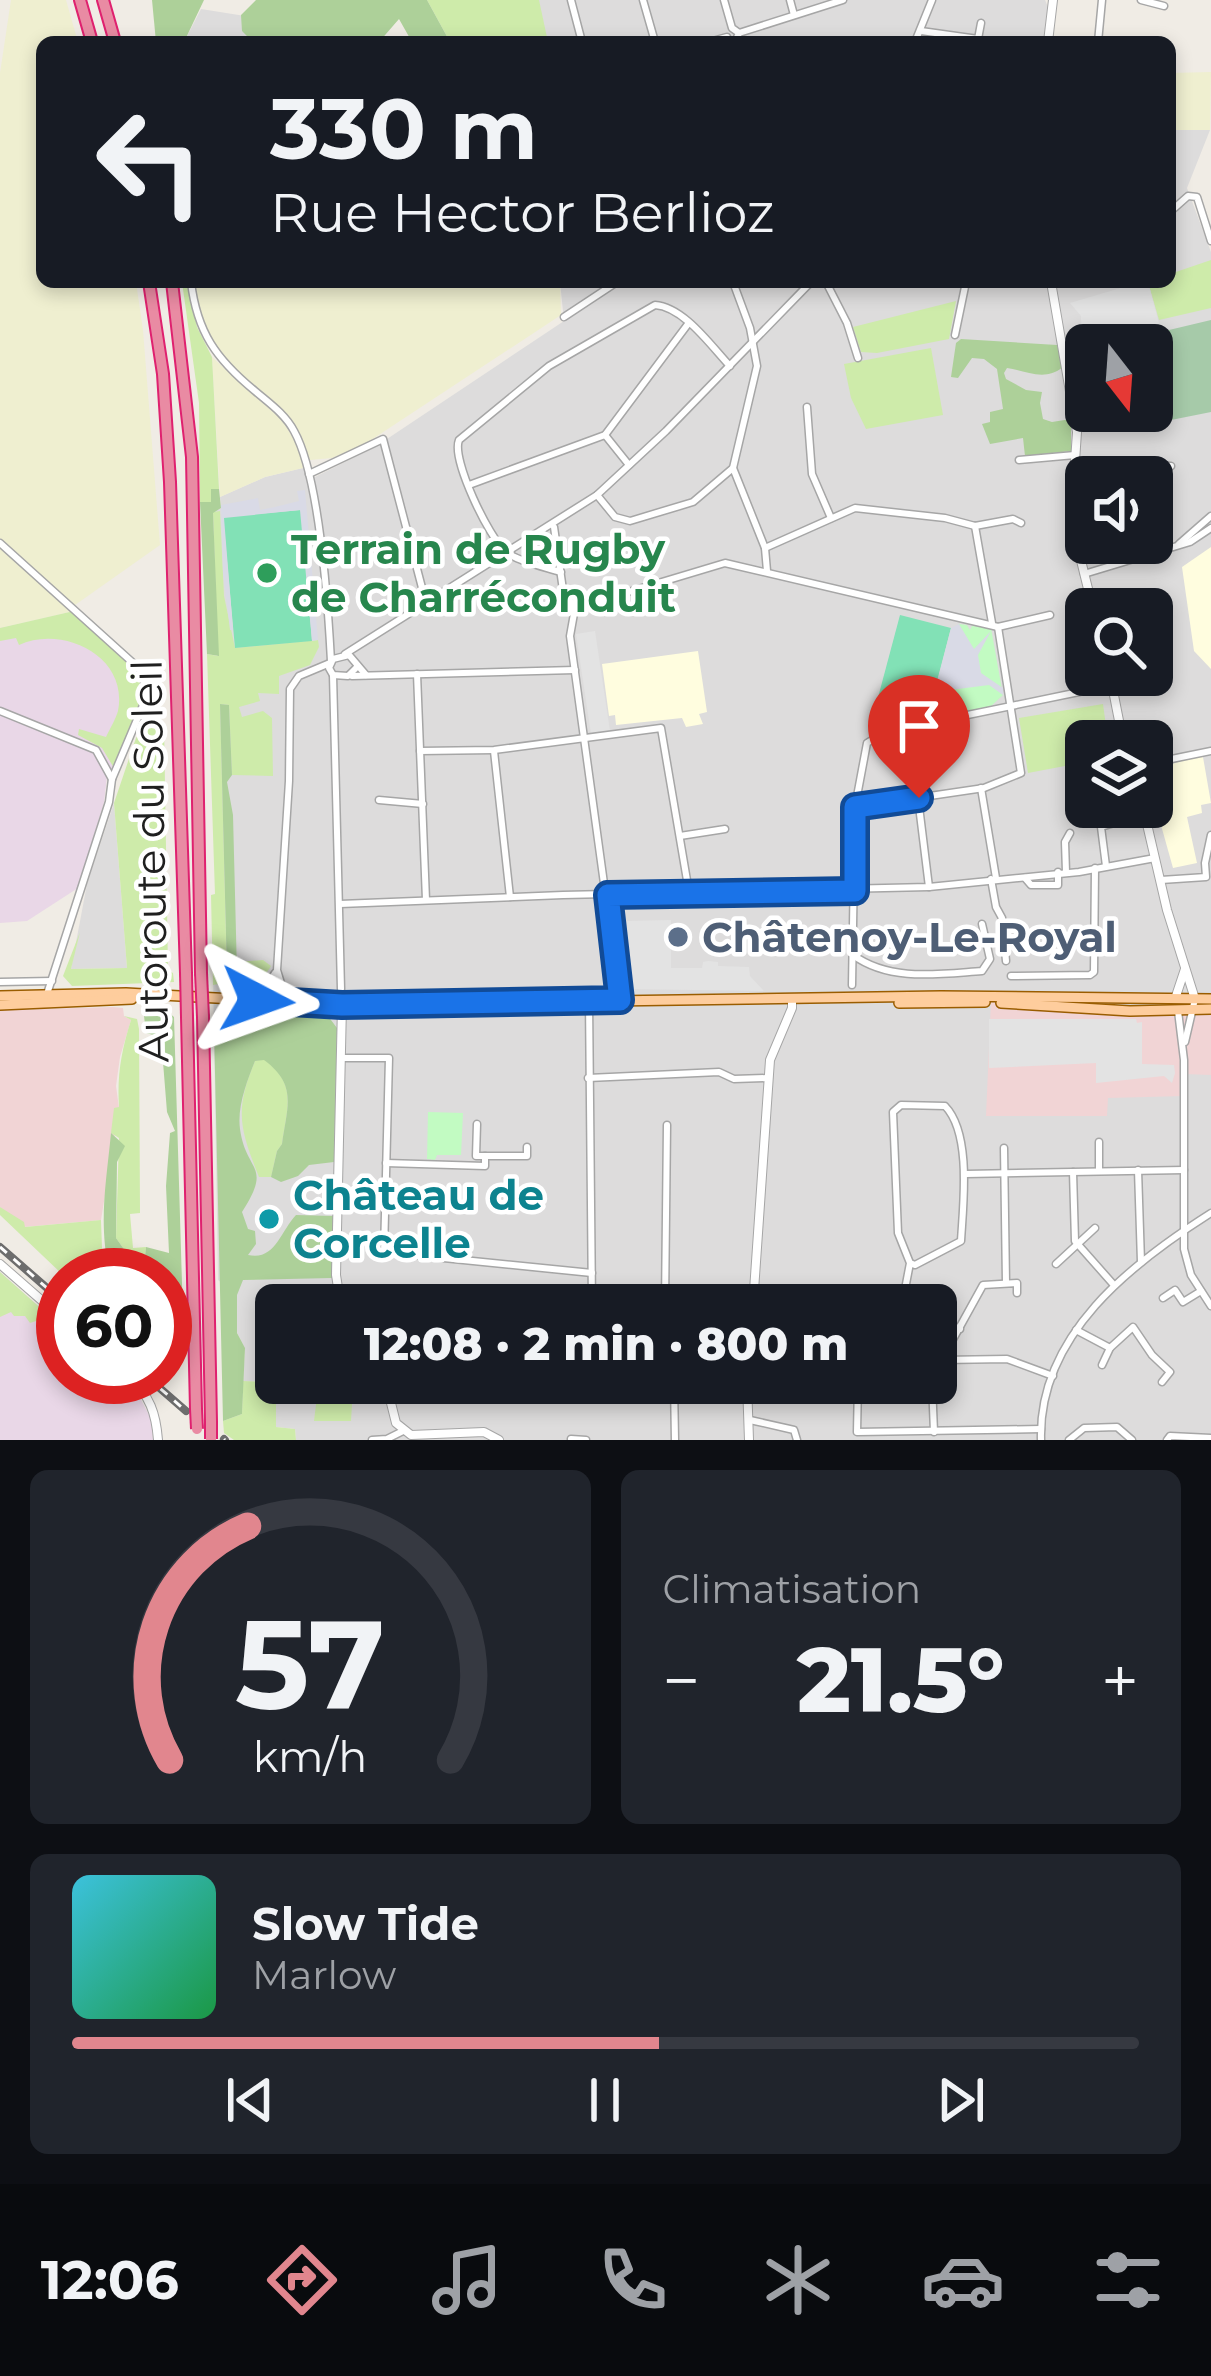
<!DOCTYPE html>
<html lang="fr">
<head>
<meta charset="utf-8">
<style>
	body { margin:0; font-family:Montserrat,sans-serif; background:#20242c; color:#f1f3f6; height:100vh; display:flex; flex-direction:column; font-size:45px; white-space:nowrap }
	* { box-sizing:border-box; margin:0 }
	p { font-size:39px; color:#9ea1a6 }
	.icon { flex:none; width:66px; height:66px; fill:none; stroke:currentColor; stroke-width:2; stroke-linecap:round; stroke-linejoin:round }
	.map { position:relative; height:1440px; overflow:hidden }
	.sheet { display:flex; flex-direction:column; gap:30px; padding:30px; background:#0d0f14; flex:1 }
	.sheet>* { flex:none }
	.hud { position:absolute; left:36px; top:36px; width:1140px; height:252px; border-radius:18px; box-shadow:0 6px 18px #0003; background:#171b24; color:#f1f3f6; overflow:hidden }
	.needle { width:78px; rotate:163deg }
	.buttons { position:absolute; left:1065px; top:324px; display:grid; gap:24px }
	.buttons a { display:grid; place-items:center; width:108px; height:108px; border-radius:18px; background:#171b24; box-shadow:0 6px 18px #0003; font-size:60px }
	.speed { position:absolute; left:36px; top:1248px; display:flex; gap:24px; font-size:60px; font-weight:700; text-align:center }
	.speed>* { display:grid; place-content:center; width:156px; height:156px; border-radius:50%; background:#171b24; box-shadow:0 6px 18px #0003; line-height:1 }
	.speed .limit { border:18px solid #d22; background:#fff; color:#111 }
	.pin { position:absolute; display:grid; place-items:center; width:102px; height:102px; color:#fff; margin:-123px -51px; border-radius:50% 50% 50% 0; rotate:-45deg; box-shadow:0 0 12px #0007 }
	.pin .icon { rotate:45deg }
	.me { position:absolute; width:132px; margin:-66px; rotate:94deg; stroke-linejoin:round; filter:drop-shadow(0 0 9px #0008) }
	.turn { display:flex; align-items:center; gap:42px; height:252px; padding:0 36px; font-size:54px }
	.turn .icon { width:156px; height:156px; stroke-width:2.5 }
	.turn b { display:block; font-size:84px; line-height:102px }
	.big { font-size:90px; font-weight:800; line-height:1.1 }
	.sheet .card { flex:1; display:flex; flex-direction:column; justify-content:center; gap:18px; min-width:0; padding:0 42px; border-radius:18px; background:#20242c }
	.sheet .dial { align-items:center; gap:0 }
	.dial svg { height:312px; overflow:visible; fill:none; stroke:#363941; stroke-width:7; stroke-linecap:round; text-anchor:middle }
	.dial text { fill:#f1f3f6; stroke:none }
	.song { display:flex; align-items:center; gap:36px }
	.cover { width:144px; height:144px; border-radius:18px; background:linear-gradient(135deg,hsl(190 70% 55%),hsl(140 70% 35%)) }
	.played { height:12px; border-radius:6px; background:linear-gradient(90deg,#e1868e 55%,#363941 55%) }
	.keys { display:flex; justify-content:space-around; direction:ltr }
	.heat { display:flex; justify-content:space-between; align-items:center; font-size:66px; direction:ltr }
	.sheet .tiles { flex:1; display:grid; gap:30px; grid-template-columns:1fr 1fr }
	.card:last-child { grid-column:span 2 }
	.trip { position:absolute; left:255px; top:1284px; width:702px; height:120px; border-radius:18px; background:#171b24; box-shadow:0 6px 18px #0003; font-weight:800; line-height:120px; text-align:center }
	.dock { display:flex; height:192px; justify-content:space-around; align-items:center; background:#090b0e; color:#9ea1a6 }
	.dock .icon { width:84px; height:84px }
	.dock .active { color:#e1868e }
	.dock b { font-size:54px; color:#f1f3f6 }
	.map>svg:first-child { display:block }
</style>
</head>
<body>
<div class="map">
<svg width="1211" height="1440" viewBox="0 0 1211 1440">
	<rect width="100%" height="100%" fill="#f0ece5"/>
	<g fill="#dddcdc" fill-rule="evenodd">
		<polygon points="538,0 1045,0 1048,7 1044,42 547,42"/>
		<polygon points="201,9 270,20 272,42 184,42"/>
		<path d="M1170,130H1210L1187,188L1211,252V1440H296L295,1429L276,1427V1382L243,1381L245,1349L237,1333V1294L218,1280L213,971L227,972L213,512L221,508L220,497L265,477L303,468L315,477L375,447L564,321L560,282H1170ZM1086,345H1152V411H1086ZM1086,477H1152V543H1086ZM1086,609H1152V675H1086ZM1086,741H1152V807H1086ZM276,1305H936V1383H276Z"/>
		<polygon points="114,803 127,968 71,969 87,884"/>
	</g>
	<g fill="#f1d4d5">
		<polygon points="991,1001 1211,1009 1211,1075 1184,1074 1184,1096 1108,1098 1107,1116 986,1116"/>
		<polygon points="113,1007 123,1008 124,1016 131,1020 120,1057 116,1086 119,1108 101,1220 24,1227 0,1207 0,1010"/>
	</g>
	<g fill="#e9d7e7">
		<polygon points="69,615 144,695 116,770 107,777 104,802 78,888 27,921 0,923 0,628"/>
		<polygon points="0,1272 63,1328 63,1377 122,1377 135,1388 151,1419 153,1440 0,1440"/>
	</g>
	<g fill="#fffddf">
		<polygon points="1211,547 1211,669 1194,651 1182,567"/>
		<polygon points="698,651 707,712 699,714 703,724 686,727 682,718 616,725 615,715 609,716 602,664"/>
		<polygon points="1195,757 1203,757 1211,803 1201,805 1202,813 1187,817 1197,863 1173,868 1152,793 1152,770"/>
	</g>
	<g fill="#efefd0">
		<polygon points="11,0 66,0 78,42 42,42 42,282 136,282 143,330 160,545 75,605 0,538 0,73"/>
		<polygon points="1211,72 1210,130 1170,130 1170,73"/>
		<polygon points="194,282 560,282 561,315 362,446 332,458 310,460 289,418 221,356 202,324"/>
		<polygon points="212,357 283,421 298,447 303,468 265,477 220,497"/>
		<polygon points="0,548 74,611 0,628"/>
	</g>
	<g fill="#ceebaa">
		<polygon points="427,0 539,0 548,42 450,42"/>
		<polygon points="1211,260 1211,308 1159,320 1148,282 1170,282 1170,274"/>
		<polygon points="182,282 188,282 197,327 212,357 219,489 211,489 211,502 200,502 199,403"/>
		<polygon points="956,301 949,339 877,353 861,352 853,327"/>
		<polygon points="931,348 943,415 866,429 851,398 844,364"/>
		<path d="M220,511L224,596L235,648L318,640L319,647L310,665L279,676V694L258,693L260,701L239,707L242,717L263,711L272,718L273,776L232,775L229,705L220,704L227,975L237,972V962L263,960L271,966C260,987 234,980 213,985L211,895L215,894L207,654L218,656L213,512Z"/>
		<path d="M74,611L141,673L144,695L114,768L102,748L78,735L79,729L106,737C110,729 116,718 118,711C129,655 61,625 19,645L16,638L0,641V628Z"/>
		<polygon points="1103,704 1108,741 1086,741 1086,762 1028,773 1019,718"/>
		<polygon points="146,723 164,723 168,970 173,973 174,982 72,986 63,976 80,932 71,969 127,968 114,803 136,738"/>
		<path d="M124,1016L137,1019L139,1029L140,1213L130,1214L133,1248L146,1247L143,1275H120L126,1252L116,1238L119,1138L111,1133L114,1108L119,1107C117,1076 121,1052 131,1020Z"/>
		<path d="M264,1059C298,1085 287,1107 282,1144L277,1151L271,1177H259C240,1129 234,1111 255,1061Z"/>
		<polygon points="0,1207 24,1222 25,1227 101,1220 102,1248 110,1275 63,1275 0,1215"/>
		<polygon points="0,1272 63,1328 63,1352 46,1358 43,1353 48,1351 36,1321 30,1323 25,1316 14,1316 11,1312 0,1317"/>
		<polygon points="243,1381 276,1382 276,1427 295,1429 296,1440 234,1440 224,1433 223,1421 242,1414"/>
		<polygon points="327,1383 382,1383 387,1403 352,1404 351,1421 314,1421 318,1388 326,1390"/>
	</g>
	<g fill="#add099">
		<polygon points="152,0 204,0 184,42 156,42"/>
		<polygon points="256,0 427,0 450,42 412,42 399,19 379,42 253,42 242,31 241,15"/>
		<path d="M961,339L1057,345L1063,367C1044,382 1028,371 1007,368L1004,373L1006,379L1026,390L1042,392L1040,403L1043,419L1052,422L1071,419V451L1025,456L1023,438L990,444L982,424L990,422V412L1003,409L997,369L984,359L972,358L958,378L951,377L956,343Z"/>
		<polygon points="211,489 219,489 221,508 213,513 219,656 207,654 200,502 211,502"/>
		<polygon points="220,704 229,705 232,775 227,782 233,815 237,973 227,973"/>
		<path d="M247,1006L325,1012L337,1028L334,1162L309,1165L298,1176L281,1182L271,1177L277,1151L282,1144C287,1107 298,1085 264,1060L255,1061C247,1081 237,1107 240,1129C246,1173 273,1164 242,1212L248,1229L255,1231L256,1244L248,1255C275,1261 280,1232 296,1215L333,1216L332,1278L243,1280L237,1295V1333L245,1348L242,1414L223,1421L214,1029L230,1012Z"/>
		<polygon points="151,1011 167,1011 174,1017 183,1317 165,1323 165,1275 143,1275 146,1247 169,1253 166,1186 170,1133 175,1131 167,1112 161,1037 146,1033 144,1016"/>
		<path d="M111,1133L125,1146L117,1162L116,1238L126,1252L120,1275H110C98,1224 106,1185 111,1133Z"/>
	</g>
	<polygon fill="#a6caa9" points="1211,320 1211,412 1156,423 1152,402 1152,345 1106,345"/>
	<g fill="#c2fbc2">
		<polygon points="959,624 967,625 970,630 972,626 991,628 1003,695 989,708 932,718"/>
		<polygon points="428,1112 463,1113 461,1155 437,1155 435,1160 427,1159"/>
	</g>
	<g fill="#82e1b6">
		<polygon points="301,510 312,641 235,648 223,517"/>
		<polygon points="900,615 951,628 927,719 876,705"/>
	</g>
	<g fill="#e3e3e3">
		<polygon points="1141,282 1148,282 1160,327 1082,348 1081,316 1070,303"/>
		<polygon points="595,631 610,731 591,734 576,634"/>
		<polygon points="671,920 671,968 702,968 703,962 708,961 718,962 718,966 749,967 750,976 764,991 628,989 627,921"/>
		<polygon points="989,1019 1136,1019 1137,1023 1142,1022 1142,1064 1174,1065 1175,1073 1172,1083 1164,1076 1096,1083 1096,1063 989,1068"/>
	</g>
	<g fill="#d9dae6">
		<polygon points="305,490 318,640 312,641 300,510 224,518 233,630 230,630 223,573 221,505 258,498 260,510 275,507 299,501 297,491"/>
		<polygon points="959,624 974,649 991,631 978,655 981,673 1003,688 1003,695 989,685 950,690 927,722 951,628"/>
	</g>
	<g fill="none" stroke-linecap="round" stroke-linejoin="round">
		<g stroke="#a6a6a6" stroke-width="9">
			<g id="minor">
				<polyline points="571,0 582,42"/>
				<polyline points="643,0 655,42"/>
				<polyline points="724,0 732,28 739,33 735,42"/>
				<polyline points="790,0 794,15"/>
				<polyline points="1141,0 1164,6"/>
				<polyline points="921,31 978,39 981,23"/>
				<polyline points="739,33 843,0"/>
				<polyline points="709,42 727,37"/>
				<polyline points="915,42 932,0"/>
				<polyline points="1098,42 1102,0"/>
				<polyline points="1170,212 1188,196 1197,197 1211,241"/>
				<path d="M191,282C197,332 216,359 255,391C269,403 285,414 294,431C320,478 328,605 331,661"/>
				<polyline points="733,282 750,328 757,366 733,468 765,548 767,571"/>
				<polyline points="826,282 847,323 858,358"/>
				<polyline points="564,317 617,282"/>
				<polyline points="955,335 966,282"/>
				<polyline points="807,407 812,474 831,518"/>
				<polyline points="605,435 629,465"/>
				<polyline points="1019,460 1075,455"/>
				<polyline points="1074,463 1171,466"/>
				<polyline points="309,474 383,439 426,603"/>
				<polyline points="469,485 605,435 688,324"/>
				<polyline points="597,495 615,517 630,521 693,502 733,468"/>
				<polyline points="975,526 992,623"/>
				<polyline points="975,526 1013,519 1021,523"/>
				<polyline points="554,527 563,590 575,608 570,636 620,1000"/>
				<polyline points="0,543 142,671 147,696 112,779"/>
				<polyline points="1142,543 1148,555"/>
				<polyline points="1179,544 1211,516"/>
				<polyline points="765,548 855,508 945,518 975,526"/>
				<path d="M561,572C545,567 519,562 506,552C489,538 451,459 459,440L549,366L655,305C684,307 711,346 730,366"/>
				<polyline points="1084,574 1190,542 1211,528"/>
				<polyline points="575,608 725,563 998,627"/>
				<polyline points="998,627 1050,615"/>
				<polyline points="345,654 597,495 666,431 811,282"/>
				<polyline points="357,667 348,676 333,675 329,668 333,659 349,655 366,675"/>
				<polyline points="417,674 426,900"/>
				<polyline points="333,675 341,989"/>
				<polyline points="352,676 575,670"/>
				<polyline points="0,711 96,750 112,779 109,802 47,994"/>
				<polyline points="420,751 494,750 661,728 689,892"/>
				<polyline points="494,751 510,897"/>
				<polyline points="1152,763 1211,751"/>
				<polyline points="981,788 996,878"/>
				<polyline points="918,798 929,887"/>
				<polyline points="379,800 423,804"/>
				<polyline points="855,807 984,788 1021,773 998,627"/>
				<polyline points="680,836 725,829"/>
				<polyline points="1106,866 1101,827 1144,814"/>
				<polyline points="1066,872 1065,842 1070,833"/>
				<polyline points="1025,878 1031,885 1058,885 1058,872"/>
				<polyline points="991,879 996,907 1002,918 1006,961"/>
				<polyline points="1161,880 1206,877 1205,863 1211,835"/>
				<polyline points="340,904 563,895 929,887 1079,872 1155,858"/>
				<path d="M853,955C890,982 939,974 982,971L990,959L982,924"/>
				<polyline points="1011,976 1090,975 1094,972 1095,868"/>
				<polyline points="0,982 52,981"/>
				<polyline points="852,985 855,807 867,743 885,732 1113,685"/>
				<polyline points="258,1000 275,973"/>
				<polyline points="589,1001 592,1305"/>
				<polyline points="287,1003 277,970 289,781 290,689 299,676 330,663"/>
				<polyline points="1178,1011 1184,1060 1184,1249 1191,1275 1211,1306"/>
				<polyline points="1185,1042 1195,999"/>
				<polyline points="342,1058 389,1058 384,1252 592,1273"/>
				<polyline points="588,1078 719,1072 734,1079 768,1078"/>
				<polyline points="477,1124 476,1156 485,1156"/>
				<polyline points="1099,1142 1099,1171"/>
				<polyline points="1004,1148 1006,1283"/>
				<polyline points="386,1163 485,1166 485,1156 527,1156 527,1147"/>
				<polyline points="1138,1170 1141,1262"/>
				<polyline points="1073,1172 1075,1241 1113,1284"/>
				<polyline points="966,1174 1184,1170"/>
				<polyline points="1056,1264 1095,1228"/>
				<polyline points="1163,1298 1175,1290 1183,1302 1201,1291"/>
				<polyline points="665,1305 667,1125"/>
				<path d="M902,1305L910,1263L898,1233L893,1112L901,1105L945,1106C972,1134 963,1205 961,1241L915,1265L910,1263"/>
				<polyline points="936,1318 960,1329"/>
				<polyline points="1076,1330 1110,1348"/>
				<polyline points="942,1360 1007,1359 1053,1376"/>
				<polyline points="1102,1365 1110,1348 1133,1327 1152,1355 1170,1372 1162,1382"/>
				<polyline points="936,1370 983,1285 1017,1283 1017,1293"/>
				<polyline points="674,1383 675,1440"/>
				<polyline points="858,1383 857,1432 1041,1429"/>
				<polyline points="932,1383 934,1432"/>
				<polyline points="750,1420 794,1430 797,1440"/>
				<polyline points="571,1439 586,1440"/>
				<polyline points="372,1440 387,1439 403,1431"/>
				<path d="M1041,1440C1038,1335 1132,1263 1211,1213"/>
				<polyline points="1069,1440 1084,1428 1117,1427 1132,1440"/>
				<polyline points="1167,1440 1170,1436 1211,1438"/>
			</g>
		</g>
		<g stroke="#a6a6a6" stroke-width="10">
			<g id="tertiary">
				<polyline points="1048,42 1053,0"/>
				<polyline points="1051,282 1077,432 1071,520 1093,609"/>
				<polyline points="1110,675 1123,741"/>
				<polyline points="1143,807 1167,910 1195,999"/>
				<polyline points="1175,999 1185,969"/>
				<polyline points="342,1005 336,1275 339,1294 347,1305"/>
				<polyline points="0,1264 63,1319"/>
				<polyline points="753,1305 770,1060 792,1008 792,999"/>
				<path d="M129,1377C150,1395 156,1414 158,1440"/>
				<polyline points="386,1383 396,1423 411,1435 484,1432 499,1440"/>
				<polyline points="747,1383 749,1440"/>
			</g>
		</g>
		<g stroke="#9a5d00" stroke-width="12">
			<g id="primary">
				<polyline points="0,996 126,993 342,1005 941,996 1211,999"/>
				<polyline points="899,1003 985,1002"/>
				<polyline points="1001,1003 1130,1011 1211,1009"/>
				<polyline points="0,1005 132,999"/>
			</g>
		</g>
		<g stroke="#df216f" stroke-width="14">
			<g id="motorway">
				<polyline points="80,0 92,42"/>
				<polyline points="103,0 115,42"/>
				<polyline points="149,282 163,374 170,482 186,973"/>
				<polyline points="172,282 192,457 201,973"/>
				<polyline points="187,1017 196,1409"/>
				<polyline points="203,1017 211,1422"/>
			</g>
		</g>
		<use href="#minor" stroke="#fff" stroke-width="6"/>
		<use href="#tertiary" stroke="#fff" stroke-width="8"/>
		<use href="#primary" stroke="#fecd9d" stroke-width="9"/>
		<use href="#motorway" stroke="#e98ba3" stroke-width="10"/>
		<g stroke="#6d6d6d" stroke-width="8">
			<g id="rail">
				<polyline points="0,1247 63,1302"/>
				<polyline points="147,1377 186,1411"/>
				<polyline points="224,1439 225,1440"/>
			</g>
		</g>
		<use href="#rail" stroke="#fff" stroke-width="3" stroke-dasharray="9" stroke-linecap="butt"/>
		<g stroke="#df216f" stroke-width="14" stroke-linecap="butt">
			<g id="motorway-bridge">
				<polyline points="186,973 187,1017"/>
				<polyline points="201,973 203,1017"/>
				<polyline points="196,1409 197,1429"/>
				<polyline points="211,1422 211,1439"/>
			</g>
		</g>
		<use href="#motorway-bridge" stroke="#e98ba3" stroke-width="10"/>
	</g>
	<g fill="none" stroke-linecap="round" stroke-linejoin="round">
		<g stroke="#114b97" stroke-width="30">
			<polyline id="route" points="257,1000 342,1005 620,1000 608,895 855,891 855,807 919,798"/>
		</g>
		<use href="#route" stroke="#1a73e8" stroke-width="21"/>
	</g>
	<circle fill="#2e9e5b" stroke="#fff" stroke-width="4.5" cx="267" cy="573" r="12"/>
	<circle fill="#5c6f8a" stroke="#fff" stroke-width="4.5" cx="678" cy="937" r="12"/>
	<circle fill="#0f9aa8" stroke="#fff" stroke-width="4.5" cx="269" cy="1219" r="12"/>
	<g text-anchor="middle" stroke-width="9" stroke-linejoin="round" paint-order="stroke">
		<g font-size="42" font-weight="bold" fill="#27864d" stroke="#fff" text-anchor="start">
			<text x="291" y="564">Terrain de Rugby<tspan x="291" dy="48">de Charréconduit</tspan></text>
		</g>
		<g font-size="42" fill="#1f1f1f" stroke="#fff">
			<text transform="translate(150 861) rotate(-91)" y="15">Autoroute du Soleil</text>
		</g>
		<g font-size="42" font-weight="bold" fill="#4e5e75" stroke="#fff" text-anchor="start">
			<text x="702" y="952">Châtenoy-Le-Royal</text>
		</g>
		<g font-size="42" font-weight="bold" fill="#0d838f" stroke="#fff" text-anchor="start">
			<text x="293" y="1210">Château de<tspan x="293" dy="48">Corcelle</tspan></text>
		</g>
	</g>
</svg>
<div class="buttons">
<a><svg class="needle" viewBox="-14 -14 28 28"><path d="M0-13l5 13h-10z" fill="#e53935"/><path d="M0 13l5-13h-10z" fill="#9ea1a6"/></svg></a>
<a><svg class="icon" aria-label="sound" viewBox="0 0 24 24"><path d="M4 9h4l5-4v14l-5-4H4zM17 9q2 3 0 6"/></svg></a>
<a><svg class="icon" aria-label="search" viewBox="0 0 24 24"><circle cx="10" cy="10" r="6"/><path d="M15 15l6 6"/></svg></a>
<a><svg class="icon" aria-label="layers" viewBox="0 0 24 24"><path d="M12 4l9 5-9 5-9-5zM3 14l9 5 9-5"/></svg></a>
</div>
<div class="speed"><div class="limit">60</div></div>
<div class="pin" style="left:919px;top:798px;background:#d93025"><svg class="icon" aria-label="arrive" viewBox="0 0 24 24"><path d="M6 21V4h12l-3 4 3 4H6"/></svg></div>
<svg class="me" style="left:257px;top:1000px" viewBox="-20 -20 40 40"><path d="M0-17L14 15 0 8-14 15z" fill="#1a73e8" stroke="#fff" stroke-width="4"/></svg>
<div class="trip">12:08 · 2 min · 800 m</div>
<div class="hud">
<div class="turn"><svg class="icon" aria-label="left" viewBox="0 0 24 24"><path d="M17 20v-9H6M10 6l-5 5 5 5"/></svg><div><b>330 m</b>Rue Hector Berlioz</div></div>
</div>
</div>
<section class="sheet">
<div class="tiles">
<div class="card dial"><svg viewBox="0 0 100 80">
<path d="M14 69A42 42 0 1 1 86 69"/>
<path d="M14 69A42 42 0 0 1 34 9" stroke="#e1868e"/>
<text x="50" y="56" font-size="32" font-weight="700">57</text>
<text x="50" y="72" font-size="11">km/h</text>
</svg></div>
<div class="card"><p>Climatisation</p>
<div class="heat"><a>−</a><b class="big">21.5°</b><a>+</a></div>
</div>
<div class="card">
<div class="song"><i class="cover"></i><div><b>Slow Tide</b><p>Marlow</p></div></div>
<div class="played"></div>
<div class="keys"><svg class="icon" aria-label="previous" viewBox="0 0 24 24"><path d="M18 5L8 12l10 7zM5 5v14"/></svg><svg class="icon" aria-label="pause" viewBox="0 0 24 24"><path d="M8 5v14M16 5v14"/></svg><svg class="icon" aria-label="next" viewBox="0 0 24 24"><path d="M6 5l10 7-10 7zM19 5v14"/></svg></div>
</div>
</div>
</section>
<nav class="dock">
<b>12:06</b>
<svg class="icon active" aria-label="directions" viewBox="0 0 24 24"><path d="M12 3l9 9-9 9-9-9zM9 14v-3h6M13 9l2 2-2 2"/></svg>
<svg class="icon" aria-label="music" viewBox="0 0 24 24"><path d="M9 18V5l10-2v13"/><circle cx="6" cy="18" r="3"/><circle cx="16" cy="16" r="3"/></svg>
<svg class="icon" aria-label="phone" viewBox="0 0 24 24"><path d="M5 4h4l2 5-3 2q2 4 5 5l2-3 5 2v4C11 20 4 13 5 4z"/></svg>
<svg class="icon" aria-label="climate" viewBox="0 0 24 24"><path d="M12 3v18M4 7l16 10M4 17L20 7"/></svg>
<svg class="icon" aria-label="car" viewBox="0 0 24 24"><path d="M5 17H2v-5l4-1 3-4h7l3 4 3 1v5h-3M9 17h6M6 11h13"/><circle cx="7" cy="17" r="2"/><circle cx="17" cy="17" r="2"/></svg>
<svg class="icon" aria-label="filters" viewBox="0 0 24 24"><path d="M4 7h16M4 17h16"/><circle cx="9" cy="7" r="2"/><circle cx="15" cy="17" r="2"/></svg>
</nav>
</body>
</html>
